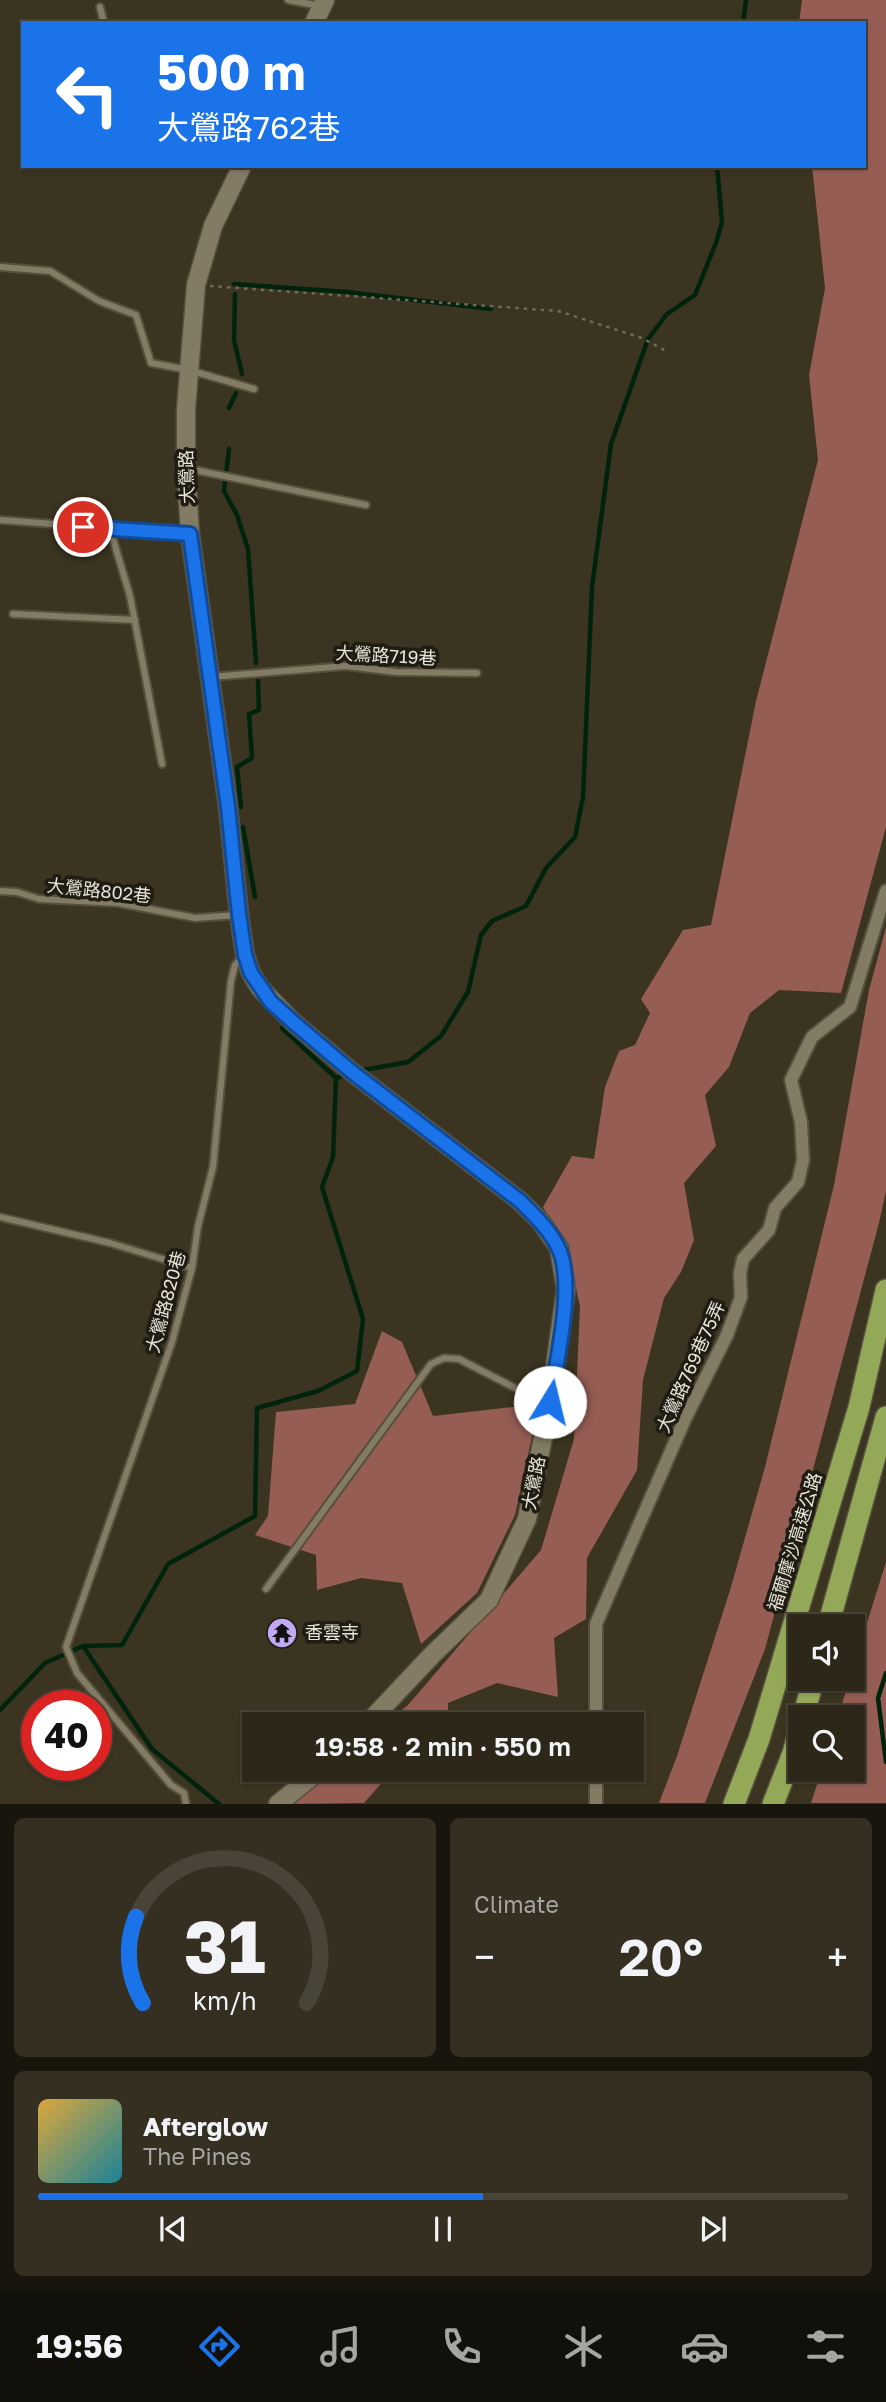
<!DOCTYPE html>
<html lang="en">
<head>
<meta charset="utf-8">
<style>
	body { margin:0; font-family:"Golos Text","Noto Sans TC",sans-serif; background:#342f21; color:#f1f3f6; height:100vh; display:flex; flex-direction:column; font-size:26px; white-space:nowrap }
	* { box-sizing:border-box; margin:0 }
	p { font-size:23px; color:#a6a5a2 }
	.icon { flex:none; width:38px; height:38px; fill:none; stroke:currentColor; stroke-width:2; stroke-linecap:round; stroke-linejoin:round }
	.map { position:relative; height:1804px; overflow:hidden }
	.side { display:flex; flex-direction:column; gap:14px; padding:14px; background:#18150d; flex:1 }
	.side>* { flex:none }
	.hud { position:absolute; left:21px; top:21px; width:845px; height:147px; border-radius:0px; box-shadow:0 2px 5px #0004,0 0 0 2px #484437; background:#1a73e8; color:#fff; overflow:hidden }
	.fabs { position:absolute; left:788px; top:1614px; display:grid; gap:14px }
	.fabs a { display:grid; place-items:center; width:77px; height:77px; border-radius:0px; background:#2c2718; box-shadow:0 2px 5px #0004,0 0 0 2px #484437; font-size:35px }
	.speed { position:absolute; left:21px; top:1690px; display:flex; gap:14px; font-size:35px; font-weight:700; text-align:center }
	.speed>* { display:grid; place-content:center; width:91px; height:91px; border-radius:50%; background:#2c2718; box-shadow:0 2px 5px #0004,0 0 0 2px #484437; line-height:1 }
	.speed .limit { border:10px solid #d22; background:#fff; color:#111 }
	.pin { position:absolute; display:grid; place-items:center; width:60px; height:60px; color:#fff; margin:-30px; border:4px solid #fff; border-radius:50%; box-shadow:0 2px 7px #0007 }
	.me { position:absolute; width:77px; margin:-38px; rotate:9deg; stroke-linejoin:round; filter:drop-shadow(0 0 5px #0008) }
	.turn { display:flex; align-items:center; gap:24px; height:147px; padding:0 21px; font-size:32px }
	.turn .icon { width:91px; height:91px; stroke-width:2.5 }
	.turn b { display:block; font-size:49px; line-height:60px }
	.big { font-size:52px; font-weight:600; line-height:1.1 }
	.side .tile { flex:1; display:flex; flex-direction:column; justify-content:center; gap:10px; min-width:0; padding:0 24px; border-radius:10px; background:#342f21 }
	.side .dial { align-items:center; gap:0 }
	.dial svg { height:182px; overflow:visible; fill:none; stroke:#484437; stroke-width:7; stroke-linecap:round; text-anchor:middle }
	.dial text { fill:#f1f3f6; stroke:none }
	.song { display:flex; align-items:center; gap:21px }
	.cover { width:84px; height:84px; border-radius:10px; background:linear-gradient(135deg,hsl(40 70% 55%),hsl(190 70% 35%)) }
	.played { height:7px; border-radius:4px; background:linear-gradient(90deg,#1a73e8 55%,#484437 55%) }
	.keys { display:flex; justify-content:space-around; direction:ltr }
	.heat { display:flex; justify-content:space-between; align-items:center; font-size:38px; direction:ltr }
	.side .tiles { flex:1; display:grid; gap:14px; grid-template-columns:1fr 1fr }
	.tile:last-child { grid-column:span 2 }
	.trip { position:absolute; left:242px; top:1712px; width:402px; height:70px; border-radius:0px; background:#2c2718; box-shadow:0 2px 5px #0004,0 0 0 2px #484437; font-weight:600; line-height:70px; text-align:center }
	.menu { display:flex; height:112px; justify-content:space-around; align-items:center; background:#12100a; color:#a6a5a2 }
	.menu .icon { width:49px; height:49px }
	.menu .current { color:#1a73e8 }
	.menu b { font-size:32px; color:#f1f3f6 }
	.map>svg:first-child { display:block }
</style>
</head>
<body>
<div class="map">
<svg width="886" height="1804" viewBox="0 0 886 1804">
	<rect width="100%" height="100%" fill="#3b3420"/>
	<g fill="#955d54">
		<polygon points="802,0 886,0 886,827 841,993 779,990 750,1013 729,1067 705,1095 716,1146 684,1183 694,1240 681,1272 664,1298 643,1380 637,1470 587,1558 586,1619 554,1638 558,1697 497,1683 448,1703 448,1718 444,1724 385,1724 408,1705 541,1550 574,1439 580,1307 567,1247 543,1207 572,1156 594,1159 605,1087 619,1051 635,1045 650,1013 641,999 683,930 711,925 756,701 818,460 809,375 825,288 812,166 864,166 864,23 799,23"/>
		<polygon points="886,927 886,1191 879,1223 765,1649 705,1803 659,1803 677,1756 731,1587 765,1467 834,1185 869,990"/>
		<polygon points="382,1331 402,1342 433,1416 539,1404 515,1515 477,1593 421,1644 402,1583 361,1578 317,1590 316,1555 255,1535 268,1516 276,1412 355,1404"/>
		<polygon points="886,1562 886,1803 811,1803 822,1769 852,1769 852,1717 838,1717 850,1678 852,1678 852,1671"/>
		<polygon points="328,1769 394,1769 364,1803 285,1804"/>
	</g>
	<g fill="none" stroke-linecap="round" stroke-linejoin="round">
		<g stroke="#00230c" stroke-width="4.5">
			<polyline points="743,23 746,0"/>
			<polyline points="234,284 347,292 491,309"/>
			<polyline points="235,294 234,340 242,374"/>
			<polyline points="229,408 236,393"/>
			<polyline points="229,449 224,491 237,515 248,549 256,663"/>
			<polyline points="241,807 237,767 252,758 249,714 259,710 258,681"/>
			<polyline points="243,827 255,897"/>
			<polyline points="282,1028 336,1078"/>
			<polyline points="358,1071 408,1062 441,1036 468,992 481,935 492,921 526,906 546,868 575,837 583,797 592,587 611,444 648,339 667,314 695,295 716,243 722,222 717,166"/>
			<polyline points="83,1646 152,1749 219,1804"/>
			<polyline points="886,1673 878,1698 886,1762"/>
			<polyline points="0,1710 45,1663 83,1646 122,1645 168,1564 255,1516 257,1408 318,1391 357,1371 363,1319 322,1187 333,1157 336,1078 347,1075"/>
		</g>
		<g stroke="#554f3e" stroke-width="10">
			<g id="lane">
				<polyline points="288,0 321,6"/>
				<polyline points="100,7 104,23"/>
				<polyline points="0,267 50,271 99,301 136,315 151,363 189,370 254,389"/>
				<polyline points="190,469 366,505"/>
				<polyline points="0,520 188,534"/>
				<polyline points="110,529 130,596 162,764"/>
				<polyline points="13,614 135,620"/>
				<polyline points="211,677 346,666 396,672 477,673"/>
				<polyline points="0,891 17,892 39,899 118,903 195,918 237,915"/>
				<polyline points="0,1217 110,1243 192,1268"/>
				<polyline points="266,1589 431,1364 444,1358 459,1359 521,1391 548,1402"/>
				<polyline points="186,1804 184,1793 171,1785 77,1673 66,1647 172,1342 192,1268 198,1226 213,1167 231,981 235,965 244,956"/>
			</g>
		</g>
		<g stroke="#554f3e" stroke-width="16">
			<g id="street">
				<polyline points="596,1724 596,1624 685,1419 727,1335 741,1297 740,1273 743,1259 769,1230 775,1208 798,1182 803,1160 801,1122 791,1080 812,1037 850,1007 886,891"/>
				<polyline points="596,1804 596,1769"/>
			</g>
		</g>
		<g stroke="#554f3e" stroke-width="21">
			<g id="secondary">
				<polyline points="314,23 325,0"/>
				<polyline points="242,166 213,226 196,285 186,409 186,468 190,534 228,807 239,914 245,955 251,973 260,988 293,1022 352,1072 520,1201 541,1222 559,1248 566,1289 550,1402 527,1519 489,1600 432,1655 367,1724"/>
				<polyline points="278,1804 321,1769"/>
			</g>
		</g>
		<g stroke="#554f3e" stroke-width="24">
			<g id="highway">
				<polyline points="828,1626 886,1417"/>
				<polyline points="803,1717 814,1678"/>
				<polyline points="734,1804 759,1739 859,1407 886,1290"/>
				<polyline points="773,1804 793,1753 800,1728"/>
			</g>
		</g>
		<polyline stroke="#706a58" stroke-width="2.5" stroke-dasharray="3.5 5" stroke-linecap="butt" points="210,286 558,311 642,338 666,351"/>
		<use href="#lane" stroke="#837b64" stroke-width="6"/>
		<use href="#street" stroke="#837b64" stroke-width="12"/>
		<use href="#secondary" stroke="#837b64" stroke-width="18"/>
		<use href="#highway" stroke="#94a958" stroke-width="21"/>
	</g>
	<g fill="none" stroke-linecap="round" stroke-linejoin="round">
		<g stroke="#114b97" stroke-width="18">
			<path id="route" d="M83,527L190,534L228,807L239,914L245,955L251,973L271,1002L293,1022L352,1072L520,1201C534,1215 549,1229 558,1247C576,1283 556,1363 550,1402"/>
		</g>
		<use href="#route" stroke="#1a73e8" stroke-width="12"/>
	</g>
	<defs>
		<g id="temple-disc" transform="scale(1.575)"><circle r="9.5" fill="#c1a8f3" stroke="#1f1c13"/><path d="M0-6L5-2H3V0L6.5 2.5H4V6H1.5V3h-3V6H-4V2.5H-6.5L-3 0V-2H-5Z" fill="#111"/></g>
	</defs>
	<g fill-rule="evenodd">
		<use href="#temple-disc" x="282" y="1633"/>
	</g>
	<g text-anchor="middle" stroke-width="7" stroke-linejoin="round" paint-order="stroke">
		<g font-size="18" fill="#e8e4d7" stroke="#1f1c13">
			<text transform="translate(187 477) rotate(-92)" y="6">大鶯路</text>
			<text transform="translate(386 656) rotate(3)" y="6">大鶯路719巷</text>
			<text transform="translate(99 891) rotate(6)" y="6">大鶯路802巷</text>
			<text transform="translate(166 1302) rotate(-75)" y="6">大鶯路820巷</text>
			<text transform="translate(691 1367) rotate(-66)" y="6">大鶯路769巷75弄</text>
			<text transform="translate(534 1483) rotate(-79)" y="6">大鶯路</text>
			<text transform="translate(795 1542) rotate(-73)" y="6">福爾摩沙高速公路</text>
		</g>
		<g font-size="18" fill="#e8e4d7" stroke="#1f1c13" text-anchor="start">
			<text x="305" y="1639">香雲寺</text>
		</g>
	</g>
</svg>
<div class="fabs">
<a><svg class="icon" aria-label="sound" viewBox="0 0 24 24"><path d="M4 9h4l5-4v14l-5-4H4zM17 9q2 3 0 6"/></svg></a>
<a><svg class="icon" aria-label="search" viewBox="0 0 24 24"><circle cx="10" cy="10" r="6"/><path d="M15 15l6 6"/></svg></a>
</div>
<div class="speed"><div class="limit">40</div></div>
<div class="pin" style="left:83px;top:527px;background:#d93025"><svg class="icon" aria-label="arrive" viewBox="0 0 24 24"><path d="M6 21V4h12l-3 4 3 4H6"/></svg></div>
<svg class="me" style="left:550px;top:1402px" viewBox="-20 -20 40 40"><circle r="19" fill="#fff"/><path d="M0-13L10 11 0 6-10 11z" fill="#1a73e8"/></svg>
<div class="trip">19:58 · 2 min · 550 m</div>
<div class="hud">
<div class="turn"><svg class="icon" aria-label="left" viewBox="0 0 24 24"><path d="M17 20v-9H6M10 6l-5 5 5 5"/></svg><div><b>500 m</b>大鶯路762巷</div></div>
</div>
</div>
<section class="side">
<div class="tiles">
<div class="tile dial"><svg viewBox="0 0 100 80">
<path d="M14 69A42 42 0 1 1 86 69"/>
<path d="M14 69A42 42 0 0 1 11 31" stroke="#1a73e8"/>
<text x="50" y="56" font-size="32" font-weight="700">31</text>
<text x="50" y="72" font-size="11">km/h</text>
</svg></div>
<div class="tile"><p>Climate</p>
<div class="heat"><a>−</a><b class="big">20°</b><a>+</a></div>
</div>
<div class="tile">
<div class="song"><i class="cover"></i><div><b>Afterglow</b><p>The Pines</p></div></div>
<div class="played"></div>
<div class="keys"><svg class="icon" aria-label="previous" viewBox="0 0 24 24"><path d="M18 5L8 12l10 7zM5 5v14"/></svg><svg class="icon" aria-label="pause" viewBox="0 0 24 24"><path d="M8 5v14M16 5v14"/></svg><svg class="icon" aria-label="next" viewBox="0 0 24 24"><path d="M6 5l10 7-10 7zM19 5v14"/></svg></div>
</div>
</div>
</section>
<nav class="menu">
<b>19:56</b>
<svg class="icon current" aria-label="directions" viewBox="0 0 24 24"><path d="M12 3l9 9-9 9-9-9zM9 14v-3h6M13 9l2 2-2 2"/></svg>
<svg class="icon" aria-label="music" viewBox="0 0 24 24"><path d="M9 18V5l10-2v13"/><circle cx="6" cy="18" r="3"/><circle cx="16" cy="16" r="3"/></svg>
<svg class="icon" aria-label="phone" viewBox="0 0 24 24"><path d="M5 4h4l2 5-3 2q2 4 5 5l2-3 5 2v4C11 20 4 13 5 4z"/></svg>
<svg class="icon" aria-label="climate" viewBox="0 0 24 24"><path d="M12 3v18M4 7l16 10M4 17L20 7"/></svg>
<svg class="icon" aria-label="car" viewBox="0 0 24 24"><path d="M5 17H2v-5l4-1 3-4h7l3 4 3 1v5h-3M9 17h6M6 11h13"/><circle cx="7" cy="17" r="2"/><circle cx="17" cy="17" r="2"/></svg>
<svg class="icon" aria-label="filters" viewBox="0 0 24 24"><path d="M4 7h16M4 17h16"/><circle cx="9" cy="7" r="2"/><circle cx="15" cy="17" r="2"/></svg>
</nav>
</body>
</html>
